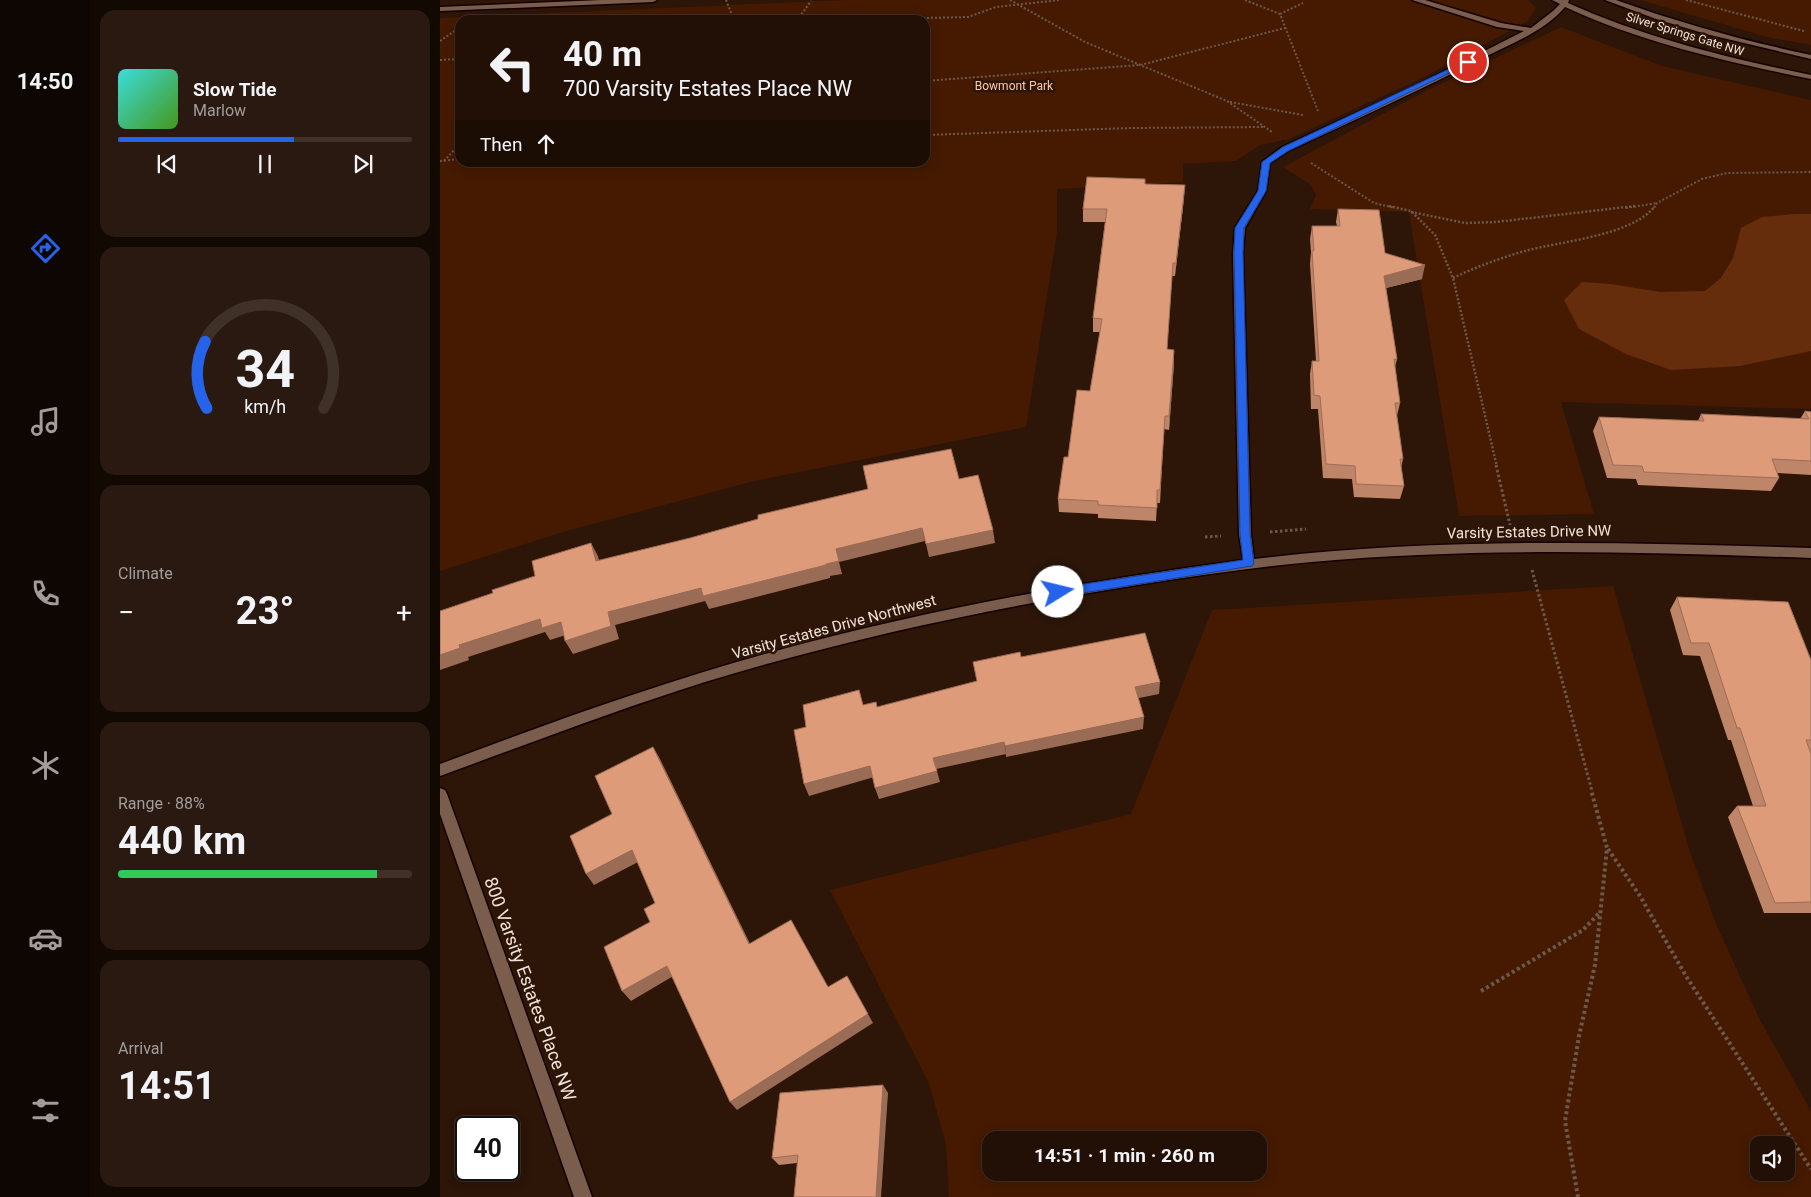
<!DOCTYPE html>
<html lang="en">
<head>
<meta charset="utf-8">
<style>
	body { margin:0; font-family:Roboto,sans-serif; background:#2a1910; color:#f1f3f6; height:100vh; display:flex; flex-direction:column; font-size:19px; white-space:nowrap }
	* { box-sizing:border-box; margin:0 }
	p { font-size:16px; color:#a29d9b }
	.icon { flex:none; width:28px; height:28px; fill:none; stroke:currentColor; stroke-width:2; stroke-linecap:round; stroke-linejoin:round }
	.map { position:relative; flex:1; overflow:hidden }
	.side { display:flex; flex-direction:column; gap:10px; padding:10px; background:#130903; width:350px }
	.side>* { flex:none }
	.top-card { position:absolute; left:15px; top:15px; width:475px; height:152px; border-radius:15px; box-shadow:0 2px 12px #0003,0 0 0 1px #3f3028; background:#221006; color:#f1f3f6; overflow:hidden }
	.controls { position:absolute; left:1310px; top:1136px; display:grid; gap:10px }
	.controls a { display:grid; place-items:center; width:45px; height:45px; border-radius:10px; background:#221006; box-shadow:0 2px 12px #0003,0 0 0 1px #3f3028; font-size:25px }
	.speed { position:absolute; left:15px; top:1116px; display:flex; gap:10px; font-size:25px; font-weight:700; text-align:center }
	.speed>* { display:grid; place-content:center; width:65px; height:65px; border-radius:50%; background:#221006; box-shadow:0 2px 12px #0003,0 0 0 1px #3f3028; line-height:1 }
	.speed .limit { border:2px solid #111; border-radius:8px; background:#fff; color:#111 }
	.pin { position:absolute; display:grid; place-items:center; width:42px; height:42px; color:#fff; margin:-21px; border:2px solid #fff; border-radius:50%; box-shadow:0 1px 5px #0007 }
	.me { position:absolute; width:55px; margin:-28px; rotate:81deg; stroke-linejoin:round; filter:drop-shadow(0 0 4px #0008) }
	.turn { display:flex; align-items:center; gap:18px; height:105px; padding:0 25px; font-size:22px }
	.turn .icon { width:65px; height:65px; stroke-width:2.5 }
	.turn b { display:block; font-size:35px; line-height:42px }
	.then { display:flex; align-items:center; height:48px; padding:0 25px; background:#0003; gap:10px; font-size:19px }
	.big { font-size:38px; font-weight:700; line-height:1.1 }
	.side .card { flex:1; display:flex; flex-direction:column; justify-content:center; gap:8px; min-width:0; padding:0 18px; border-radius:15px; background:#2a1910 }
	.side .dial { align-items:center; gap:0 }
	.dial svg { height:130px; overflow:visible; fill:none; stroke:#3f3028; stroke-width:7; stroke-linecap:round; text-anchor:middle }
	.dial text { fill:#f1f3f6; stroke:none }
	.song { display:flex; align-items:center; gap:15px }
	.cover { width:60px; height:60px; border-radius:8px; background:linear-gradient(135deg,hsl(180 70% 55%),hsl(100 70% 35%)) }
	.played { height:5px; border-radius:2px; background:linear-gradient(90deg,#2563eb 60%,#3f3028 60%) }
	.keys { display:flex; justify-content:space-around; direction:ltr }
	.heat { display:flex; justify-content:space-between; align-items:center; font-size:28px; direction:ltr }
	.charge { height:8px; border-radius:4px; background:linear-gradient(90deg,#34c759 88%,#3f3028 0) }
	.trip { position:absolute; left:542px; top:1131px; width:285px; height:50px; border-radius:15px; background:#221006; box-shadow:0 2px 12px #0003,0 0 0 1px #3f3028; font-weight:700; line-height:50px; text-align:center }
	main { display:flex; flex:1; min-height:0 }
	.tab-bar { display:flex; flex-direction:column; width:90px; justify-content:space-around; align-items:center; background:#0e0602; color:#a29d9b }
	.tab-bar .icon { width:35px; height:35px }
	.tab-bar .active { color:#2563eb }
	.tab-bar b { font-size:22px; color:#f1f3f6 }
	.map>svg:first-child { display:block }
</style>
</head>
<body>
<main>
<nav class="tab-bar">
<b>14:50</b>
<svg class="icon active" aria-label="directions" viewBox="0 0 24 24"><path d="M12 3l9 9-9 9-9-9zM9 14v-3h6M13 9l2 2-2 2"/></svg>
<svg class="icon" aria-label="music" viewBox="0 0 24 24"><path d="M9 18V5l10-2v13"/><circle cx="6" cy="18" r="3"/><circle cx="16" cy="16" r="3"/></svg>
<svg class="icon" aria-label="phone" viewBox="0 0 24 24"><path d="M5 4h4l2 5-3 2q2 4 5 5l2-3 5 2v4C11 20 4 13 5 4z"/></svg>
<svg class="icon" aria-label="climate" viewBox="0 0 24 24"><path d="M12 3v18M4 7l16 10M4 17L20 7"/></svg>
<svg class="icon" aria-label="car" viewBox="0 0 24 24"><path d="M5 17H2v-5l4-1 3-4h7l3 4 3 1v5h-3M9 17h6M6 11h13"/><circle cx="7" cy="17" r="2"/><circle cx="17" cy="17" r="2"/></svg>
<svg class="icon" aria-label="filters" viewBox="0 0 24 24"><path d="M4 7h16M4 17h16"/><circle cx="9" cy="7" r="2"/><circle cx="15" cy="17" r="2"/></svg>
</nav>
<section class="side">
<div class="card">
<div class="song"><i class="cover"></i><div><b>Slow Tide</b><p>Marlow</p></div></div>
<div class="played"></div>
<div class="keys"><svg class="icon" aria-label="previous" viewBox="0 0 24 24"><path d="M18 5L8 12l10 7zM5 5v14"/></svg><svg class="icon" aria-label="pause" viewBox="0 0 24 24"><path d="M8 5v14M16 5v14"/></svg><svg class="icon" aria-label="next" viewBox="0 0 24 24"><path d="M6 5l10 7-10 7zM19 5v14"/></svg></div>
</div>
<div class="card dial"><svg viewBox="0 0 100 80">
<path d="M14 69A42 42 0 1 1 86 69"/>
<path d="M14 69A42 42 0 0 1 13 28" stroke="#2563eb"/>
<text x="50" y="56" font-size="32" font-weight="700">34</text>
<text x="50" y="72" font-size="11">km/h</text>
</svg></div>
<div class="card"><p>Climate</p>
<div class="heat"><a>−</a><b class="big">23°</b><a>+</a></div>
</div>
<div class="card"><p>Range · 88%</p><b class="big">440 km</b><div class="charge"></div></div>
<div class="card"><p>Arrival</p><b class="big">14:51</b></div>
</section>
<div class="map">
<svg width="1371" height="1197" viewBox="0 0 1371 1197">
	<rect width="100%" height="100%" fill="#2d1508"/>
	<g fill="#451a01" fill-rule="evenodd">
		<path d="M405,0H1088L1096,8L1088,21L978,80L849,139L820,145L796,161L743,164V182L617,189V233L586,427L310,482L123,532L0,571V18ZM20,20H485V162H20Z"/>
		<polygon points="1200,0 1371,0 1371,45 1331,38"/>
		<polygon points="1121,27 1222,66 1371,100 1371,409 1121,402 1154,514 1019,516 969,212 870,209 876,195 871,185 843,167 984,92"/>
		<path d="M1173,586L1250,852L1276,924L1320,1020L1371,1111V1197H509L506,1144L489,1083L390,890L691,814L772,610ZM551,1140H819V1172H551ZM1319,1145H1346V1172H1319Z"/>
	</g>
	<polygon fill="#652d0b" points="1355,214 1371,214 1371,351 1300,366 1231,370 1186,354 1139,329 1124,300 1142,282 1171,284 1220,292 1265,291 1281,278 1293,258 1301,228 1322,217"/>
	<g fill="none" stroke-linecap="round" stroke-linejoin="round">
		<g stroke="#140200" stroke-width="3">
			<g id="minor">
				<polygon points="162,0 217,0 213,2 0,11 0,7"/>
				<path d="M972,0H985L1061,23L1091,28L1113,11L1120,4L1112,0H1129L1128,3C1206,38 1288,58 1371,75V79C1287,62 1203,43 1125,7C1104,32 1070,44 1041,59C978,91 913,121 848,151L830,163L826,191L805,228L803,253L811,534L814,559C999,537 1185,542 1371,548V558C1205,552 1038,547 872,562C813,567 755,576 697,585C551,608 406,639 265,682C176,710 88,744 0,776V764C109,723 219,683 332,652C486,610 644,581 803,560L799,534L793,253L795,228L818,191L822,162L842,147L977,85L1084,31L1057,27Z"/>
				<path d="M1165,0H1176C1240,23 1305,41 1371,55V59L1266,34L1216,19Z"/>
				<polygon points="0,788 5,790 7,794 152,1197 134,1197 0,814"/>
			</g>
		</g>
		<g stroke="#6d584c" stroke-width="2" stroke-dasharray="2 2" stroke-linecap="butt">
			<polyline points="286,0 294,20"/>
			<polyline points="570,0 645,42 787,101 832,132"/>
			<polyline points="805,0 840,14 878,111"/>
			<polyline points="1246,0 1364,31"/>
			<polyline points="840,14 863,3"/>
			<polyline points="351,20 361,15 371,1"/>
			<polyline points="399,20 528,17 556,7 620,0"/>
			<polyline points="0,41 16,30"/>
			<polyline points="0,60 20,59"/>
			<polyline points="485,81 700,65 845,28"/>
			<polyline points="790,102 863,115"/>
			<polyline points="485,135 691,128 825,127"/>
			<polyline points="0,161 20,159"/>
			<polyline points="4,161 20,144"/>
			<polyline points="871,163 934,203 955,208"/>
			<polyline points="1186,208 1217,203"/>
			<polyline points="1214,208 1217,203 1262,179 1287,173 1371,172"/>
		</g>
		<g stroke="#6d584c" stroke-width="2.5" stroke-dasharray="2 2" stroke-linecap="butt">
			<polyline points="949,206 971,211 995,235 1013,278 1057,467"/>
			<polyline points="971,212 1025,223 1056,222 1195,206"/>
			<path d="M1013,278C1036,267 1060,258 1085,251C1121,241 1192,236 1215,206"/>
		</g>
		<g stroke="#6d584c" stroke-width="3" stroke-dasharray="2.5 2.5" stroke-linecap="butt">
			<polyline points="1056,465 1070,525"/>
			<polyline points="830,532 866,529"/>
			<polyline points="765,537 781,536"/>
			<polyline points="1092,570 1152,791"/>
		</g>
		<g stroke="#6d584c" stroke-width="4" stroke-dasharray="3 3" stroke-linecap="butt">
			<polyline points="1168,849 1200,896 1246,976 1371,1169"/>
			<polyline points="1041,991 1143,930 1160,912"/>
			<polyline points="1138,1197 1125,1121 1139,1036 1155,965 1167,848 1151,790"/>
		</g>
		<use href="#minor" fill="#7b5d4e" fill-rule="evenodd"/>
	</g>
	<g fill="#be8569">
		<polygon points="705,184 744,198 735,276 732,276 727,349 734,363 729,430 724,429 720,503 717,503 716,521 658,518 658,514 619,512 618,499 628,457 650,391 660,332 653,332 653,318 665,222 643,222 643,209"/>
		<polygon points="898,209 945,253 982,279 946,288 957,359 955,367 960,403 957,416 963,459 961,468 964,486 960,499 914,497 912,479 883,478 878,409 871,409 870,374 872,361 876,361 870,264 871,252 870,239 872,226 897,226 896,222"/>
		<polygon points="1365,411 1371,412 1371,475 1337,473 1339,478 1331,491 1198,485 1196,479 1167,478 1153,431 1159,417 1258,421 1261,414 1360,419"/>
		<polygon points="1237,597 1371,660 1371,913 1324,913 1288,817 1297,806 1313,806 1291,740 1288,740 1260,656 1243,655 1230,610"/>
		<polygon points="448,1093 357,1163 339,1165 332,1158"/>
	</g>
	<g fill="#9b6c55">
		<polygon points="745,185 744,198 735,276 736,263"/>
		<polygon points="985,265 982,279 942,289 944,276"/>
		<polygon points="734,350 734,363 729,430 729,416"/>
		<polygon points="482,528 485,541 399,562 402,574 390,576 390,578 269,609 265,601 175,625 179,639 133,654 125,641 168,612 261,588 386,564 396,549"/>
		<polygon points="553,530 555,543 489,557 486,544"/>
		<polygon points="151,543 158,556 163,574 156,561"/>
		<polygon points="100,619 121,622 129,634 110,640 105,632 28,657 29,660 0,670 0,655 19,645"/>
		<polygon points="720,682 719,694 694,699 695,687"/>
		<polygon points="704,717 703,729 566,757 565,746"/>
		<polygon points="564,742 566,754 496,769 493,758"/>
		<polygon points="213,747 220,759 315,954 309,944"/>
		<polygon points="430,766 434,777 369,796 364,784"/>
		<polygon points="497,771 500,782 439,799 435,788"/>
		<polygon points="192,850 200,861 154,885 146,874"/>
		<polygon points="227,966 235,975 191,1001 182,991"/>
		<polygon points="428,1014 433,1023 297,1110 290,1102"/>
		<polygon points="443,1085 448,1093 441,1197 436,1197"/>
	</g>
	<g fill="#dd9b7a" stroke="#9b6c55">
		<polygon points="647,177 705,179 705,184 745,185 736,263 733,263 727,349 734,350 729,416 725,416 720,490 717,490 717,508 658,505 658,501 618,499 624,457 628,457 637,390 650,391 662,319 653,318 667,209 643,209"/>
		<polygon points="898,209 939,210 945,253 985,265 944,276 957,359 954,359 960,403 955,403 963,459 960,459 964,486 916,484 915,466 886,464 880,396 874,395 872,361 879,361 872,251 874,251 872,226 900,226"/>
		<polygon points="1365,411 1371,412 1371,461 1332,459 1339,478 1204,472 1202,466 1173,465 1159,417 1264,421 1261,414 1369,419"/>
		<polygon points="511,449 519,479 538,475 553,530 486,544 482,528 396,549 399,561 386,564 386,565 263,596 261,588 168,612 171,626 125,641 121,622 102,628 100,619 19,645 20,648 0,655 0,611 53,593 52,590 95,576 92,561 151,543 156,561 250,538 318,519 318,515 428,489 423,466"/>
		<polygon points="1237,597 1348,602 1371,660 1371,740 1366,740 1371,754 1371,902 1335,903 1297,806 1326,806 1300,728 1297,728 1269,643 1251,643"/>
		<polygon points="705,633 720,682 695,687 704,717 565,746 564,742 493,758 497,771 435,788 430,766 364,784 354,730 366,727 363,705 419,690 423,705 436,702 437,707 537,681 533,662 580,652 581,657"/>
		<polygon points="213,747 309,944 351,920 388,987 407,976 428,1014 290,1102 227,966 182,991 164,947 210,922 204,909 215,903 192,850 146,874 130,836 172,814 155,776"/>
		<polygon points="443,1085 436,1197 354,1197 358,1155 332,1158 340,1093"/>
	</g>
	<polygon fill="#2563eb" stroke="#184099" points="1026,61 1032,62 848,151 830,163 826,191 804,228 803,253 810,534 814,563 812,566 618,597 614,596 612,592 618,588 803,560 800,534 794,253 795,228 818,191 822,162 843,147"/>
	<g text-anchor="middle" stroke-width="5" stroke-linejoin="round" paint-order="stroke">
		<g font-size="12" fill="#f3e2d9" stroke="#2d1508">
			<text transform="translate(1245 34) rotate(17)" y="4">Silver Springs Gate NW</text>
		</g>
		<g font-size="12" fill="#fec7ac" stroke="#2d1508">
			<text x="574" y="90">Bowmont Park</text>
		</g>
		<g font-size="15" fill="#f3e2d9" stroke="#2d1508">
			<text transform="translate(1089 532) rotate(-1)" y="5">Varsity Estates Drive NW</text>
			<text transform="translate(394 627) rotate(-15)" y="5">Varsity Estates Drive Northwest</text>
		</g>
		<g font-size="18" fill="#f3e2d9" stroke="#2d1508">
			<text transform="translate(90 989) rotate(70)" y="6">800 Varsity Estates Place NW</text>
		</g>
	</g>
</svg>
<div class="controls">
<a><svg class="icon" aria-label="sound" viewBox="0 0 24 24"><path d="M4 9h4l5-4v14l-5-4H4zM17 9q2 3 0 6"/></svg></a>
</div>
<div class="speed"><div class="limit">40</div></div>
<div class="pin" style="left:1028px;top:62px;background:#d93025"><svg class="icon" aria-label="arrive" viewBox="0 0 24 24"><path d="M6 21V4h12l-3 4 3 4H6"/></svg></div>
<svg class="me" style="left:618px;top:592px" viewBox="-20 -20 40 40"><circle r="19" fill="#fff"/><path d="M0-13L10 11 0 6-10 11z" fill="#2563eb"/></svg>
<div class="trip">14:51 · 1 min · 260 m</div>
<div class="top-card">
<div class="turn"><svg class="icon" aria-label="left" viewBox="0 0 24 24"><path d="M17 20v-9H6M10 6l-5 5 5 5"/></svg><div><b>40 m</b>700 Varsity Estates Place NW</div></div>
<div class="then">Then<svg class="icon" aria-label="ahead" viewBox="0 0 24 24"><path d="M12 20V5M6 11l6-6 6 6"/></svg></div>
</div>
</div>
</main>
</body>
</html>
